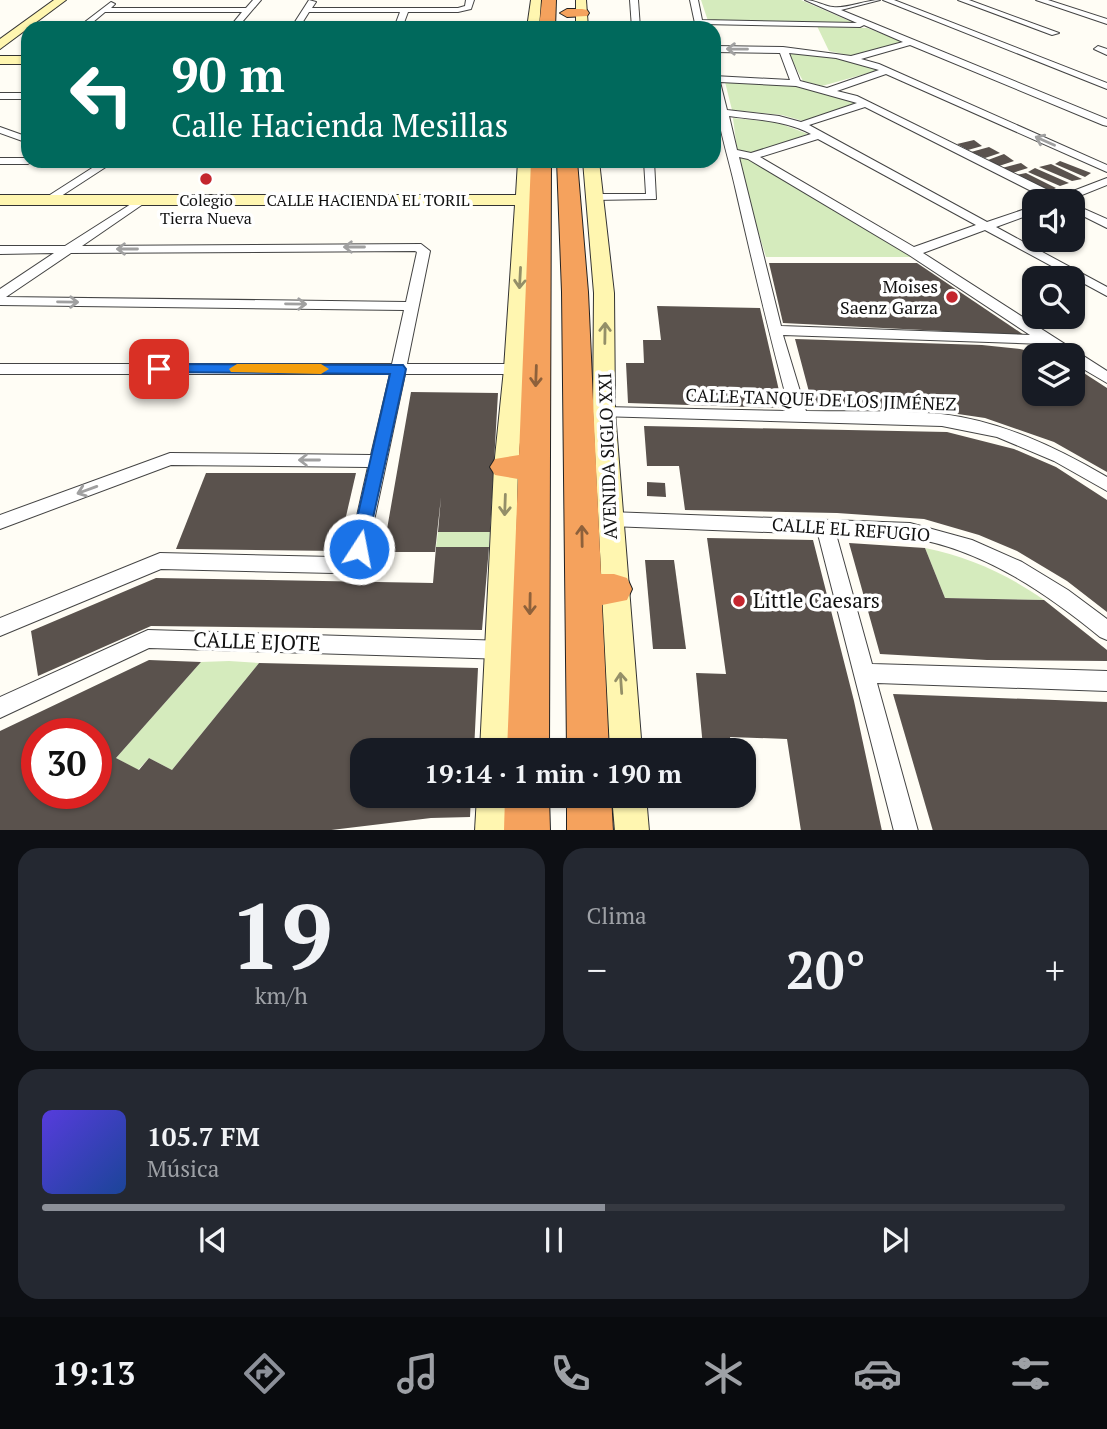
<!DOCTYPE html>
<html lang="es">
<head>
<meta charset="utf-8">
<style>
	body { margin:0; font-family:"PT Serif",serif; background:#242831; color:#f1f3f6; height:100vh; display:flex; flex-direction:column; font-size:26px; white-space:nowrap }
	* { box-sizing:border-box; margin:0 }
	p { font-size:23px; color:#9ea1a6 }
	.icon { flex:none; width:38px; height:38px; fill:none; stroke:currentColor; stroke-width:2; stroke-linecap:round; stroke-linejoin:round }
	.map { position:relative; height:830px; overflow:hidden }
	.panel { display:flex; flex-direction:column; gap:18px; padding:18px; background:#0d0f14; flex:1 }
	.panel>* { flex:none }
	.guide { position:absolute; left:21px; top:21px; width:700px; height:147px; border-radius:21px; box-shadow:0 2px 5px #0004; background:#00695c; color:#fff; overflow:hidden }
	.controls { position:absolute; left:1022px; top:189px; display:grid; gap:14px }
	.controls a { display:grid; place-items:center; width:63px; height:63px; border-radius:14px; background:#171b24; box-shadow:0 2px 5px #0004; font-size:35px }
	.speed { position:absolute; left:21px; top:718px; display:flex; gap:14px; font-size:35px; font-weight:700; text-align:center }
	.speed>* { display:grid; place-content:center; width:91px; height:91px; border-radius:50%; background:#171b24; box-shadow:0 2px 5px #0004; line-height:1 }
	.speed .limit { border:10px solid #d22; background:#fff; color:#111 }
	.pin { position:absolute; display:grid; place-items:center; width:60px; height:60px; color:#fff; margin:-30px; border-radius:14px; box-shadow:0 4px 10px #0006 }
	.me { position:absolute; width:77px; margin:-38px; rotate:11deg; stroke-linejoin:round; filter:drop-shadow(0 0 5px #0008) }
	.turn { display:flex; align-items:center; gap:24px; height:147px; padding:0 35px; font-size:32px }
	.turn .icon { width:91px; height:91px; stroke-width:2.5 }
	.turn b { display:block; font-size:49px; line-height:60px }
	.big { font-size:52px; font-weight:700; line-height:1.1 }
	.panel .card { flex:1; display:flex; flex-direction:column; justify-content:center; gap:10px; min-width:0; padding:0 24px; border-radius:21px; background:#242831 }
	.panel .dial { align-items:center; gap:0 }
	.dial b { font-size:91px; line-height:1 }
	.song { display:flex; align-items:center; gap:21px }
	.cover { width:84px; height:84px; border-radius:10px; background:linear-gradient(135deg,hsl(250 70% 55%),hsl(220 70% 35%)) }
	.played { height:7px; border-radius:4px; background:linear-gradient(90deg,#8c9099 55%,#363941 55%) }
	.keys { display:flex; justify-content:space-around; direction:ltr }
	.heat { display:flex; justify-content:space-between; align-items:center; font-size:38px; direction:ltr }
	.panel .tiles { flex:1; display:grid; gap:18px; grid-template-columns:1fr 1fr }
	.card:last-child { grid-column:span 2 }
	.trip { position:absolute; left:350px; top:738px; width:406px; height:70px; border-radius:21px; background:#171b24; box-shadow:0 2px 5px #0004; font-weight:700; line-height:70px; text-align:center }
	.dock { display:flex; height:112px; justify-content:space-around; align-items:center; background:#090b0e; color:#9ea1a6 }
	.dock .icon { width:49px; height:49px }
	.dock .current { color:#8c9099 }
	.dock b { font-size:32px; color:#f1f3f6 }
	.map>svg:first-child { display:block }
</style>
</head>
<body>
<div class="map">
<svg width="1107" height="831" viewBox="0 0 1107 831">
	<rect width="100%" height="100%" fill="#fffdf5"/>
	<g fill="#d5ebbd">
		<polygon points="701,0 801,0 854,23 708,21"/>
		<polygon points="817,26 867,28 904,42 852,56 829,51"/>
		<polygon points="787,51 817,53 879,70 822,86 803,81"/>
		<polygon points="725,82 800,86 857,103 803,121 782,115 732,110"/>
		<polygon points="733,118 776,122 808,134 750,154 737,150"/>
		<polygon points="735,156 748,159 912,257 766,257"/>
		<polygon points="438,532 490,532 489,547 436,547"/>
		<path d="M925,548C969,557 1007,574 1044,600L945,598Z"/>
		<polygon points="229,661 259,663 172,770 149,758 138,770 116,758 201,662"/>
	</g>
	<g fill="#5a524d" fill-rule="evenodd">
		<polygon points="974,140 982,146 968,150 957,144"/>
		<polygon points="989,147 1000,153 985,158 971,152"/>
		<polygon points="1004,154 1014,161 999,166 988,160"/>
		<polygon points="432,161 506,161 506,167 431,167"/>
		<polygon points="1060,161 1091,173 1085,177 1055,164"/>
		<polygon points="1021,163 1028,168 1012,173 1002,168"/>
		<polygon points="1051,164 1082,179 1072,181 1039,167"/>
		<polygon points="1035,168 1069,183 1060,186 1028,172"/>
		<polygon points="1026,173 1056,188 1050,191 1016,175"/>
		<polygon points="769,263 917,263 1024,335 783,323"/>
		<polygon points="657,306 760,308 783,408 628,403 626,363 644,363 643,340 661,340"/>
		<polygon points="795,339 982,345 1020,349 1042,354 1034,355 1034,394 1073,394 1073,366 1107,388 1107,472 1054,442 985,418 931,410 813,407"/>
		<polygon points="411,392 498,393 490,532 438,532 441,497 435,552 383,552"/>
		<polygon points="644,426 947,432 1014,449 1056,467 1107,500 1107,612 1067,581 1017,551 979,535 924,519 837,513 685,510 679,466 647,466"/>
		<polygon points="206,473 356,473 338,551 176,549"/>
		<polygon points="647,482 665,483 666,497 647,496"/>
		<polygon points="707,538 813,540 854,701 882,831 801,831 787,739 730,737 732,751 650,751 650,746 703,747 696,673 726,674"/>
		<polygon points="849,543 925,548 945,598 1044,600 1107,650 1107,661 987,660 880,654"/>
		<polygon points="436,547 489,547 482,630 151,626 38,676 31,631 156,578 433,583"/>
		<polygon points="645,560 674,560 686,649 653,649"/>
		<path d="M149,660L201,662L116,758L139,770L149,758L172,770L259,663L478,668L474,751H362V796H471L470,817L431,818L323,831H0V731ZM37,733H96V793H37Z"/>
		<polygon points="893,694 1107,702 1107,831 933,831"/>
	</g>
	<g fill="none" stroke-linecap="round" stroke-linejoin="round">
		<g stroke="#444" stroke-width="2">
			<g id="street">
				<polygon points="253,0 261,0 237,28 229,28 242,12 105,12 86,28 77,28 111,2 115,4 111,8 246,8"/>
				<polygon points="309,0 316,2 312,8 458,8 465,6 466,0 474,0 471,9 458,12 408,12 402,28 394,28 400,12 309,12 299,28 291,28"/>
				<polygon points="630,0 638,0 640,28 632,28"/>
				<path d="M690,0H698L702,20L857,23L805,0C816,0 823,6 833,7C846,9 865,0 880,0L841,10L1107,119V126L1103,125L910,45L861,59L879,64L1107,165V172L886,74L837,91L857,96L1060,196L1107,178V185L1067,201H1051L865,107L809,125L987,222L1034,206V213L996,227L1107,287V296L985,230L923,253L1107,371V383L1073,363V355H1060L1044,344L783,335L806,411C851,412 897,410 941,414C1001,421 1056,447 1107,477V491L1054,461L997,437L942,426L598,416L596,412L604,407L790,411C770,338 753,265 736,191C728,154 714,116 714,76L790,80L780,53L714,52V46L783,47L851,56L903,42L864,25L860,27L703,24L704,28H696ZM789,53L836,58L879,70L827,88L800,81ZM720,82L796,86L857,103L801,122L779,116L727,110ZM729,116C757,120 785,120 811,134L751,153L737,150ZM818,139L976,225L914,247L760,157ZM739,157L748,159L909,255L1030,335L781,326Z"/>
				<polygon points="883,0 894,0 1107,83 1107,89"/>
				<polygon points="958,0 969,0 1059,33 1052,35"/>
				<polygon points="1036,0 1048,0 1107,19 1107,24"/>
				<polygon points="1098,46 1107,49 1107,55 1094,49"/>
				<rect x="0" y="93" width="28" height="6"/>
				<polygon points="0,127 28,137 28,143 0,133"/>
				<polygon points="0,158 28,158 28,161 33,161 28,164 0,164"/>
				<polygon points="103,161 115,161 52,202 42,200"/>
				<polygon points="644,161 654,161 656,199 593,200 587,197 593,194 646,194"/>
				<path d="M142,197L148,200L146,202L82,246L421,244L430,251L407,364H515L522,369L515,374H405L368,549L358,567L334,573L161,569L0,636V618L160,553L334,557L345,555L350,547L368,467L171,465L0,529V515L170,453L371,455L390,374H0V364H392L404,310L0,305V289L54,253L0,254V246H65ZM415,251L417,252L406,302L6,297L71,253Z"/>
				<polygon points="1073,204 1107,219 1107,228 1073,211"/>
				<path d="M610,512L910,523L972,540L1022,562L1068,590L1107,619V640L1100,637C1045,592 983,550 912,538C888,533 861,535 836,534L872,664L1107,671V691L877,683L918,831H894L818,534L610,526L604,524L601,519L604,514Z"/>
				<polygon points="148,630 506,641 513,644 516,650 513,656 506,659 149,648 0,718 0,697"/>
			</g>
		</g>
		<g stroke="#333" stroke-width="2">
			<g id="secondary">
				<polygon points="54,0 66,0 0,49 0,39"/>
				<polygon points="531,0 541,0 539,28 527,28"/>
				<polygon points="576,0 586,0 588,28 576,28"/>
				<rect x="0" y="56" width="28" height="8"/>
				<polygon points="518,161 534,161 526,369 518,467 512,751 480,751 494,467 504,369 515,205 0,205 0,195 516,195"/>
				<polygon points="583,161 599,161 614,293 615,412 642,751 610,751 593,412 594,293"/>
				<polygon points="477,796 511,796 509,831 475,831"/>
				<polygon points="612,796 646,796 649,831 615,831"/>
			</g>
		</g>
		<g stroke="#222" stroke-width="2">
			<g id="highway">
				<polygon points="542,0 556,0 555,28 539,28"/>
				<polygon points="582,9 587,10 589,13 587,16 567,17 560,13 567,9"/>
				<polygon points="531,161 551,161 549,751 507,751 518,479 495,475 490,467 495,459 519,455"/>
				<polygon points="557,161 577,161 588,292 601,574 614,574 627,578 632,589 627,600 602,605 609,751 567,751 562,292"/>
				<polygon points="505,796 549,796 550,831 504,831"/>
				<polygon points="567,796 611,796 613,831 567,831"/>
			</g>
		</g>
		<use href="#street" fill="#fff" fill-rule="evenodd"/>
		<use href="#secondary" fill="#fff6b0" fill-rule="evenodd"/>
		<use href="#highway" fill="#f5a25d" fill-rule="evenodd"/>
	</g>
	<defs><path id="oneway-shaft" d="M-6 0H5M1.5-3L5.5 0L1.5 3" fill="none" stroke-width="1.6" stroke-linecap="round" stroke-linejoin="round" transform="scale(1.75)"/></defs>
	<g stroke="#a0a0a0">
		<use href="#oneway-shaft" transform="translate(737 49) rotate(-179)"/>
		<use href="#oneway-shaft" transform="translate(1045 141) rotate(-156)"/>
		<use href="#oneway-shaft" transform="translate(354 247) rotate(180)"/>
		<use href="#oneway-shaft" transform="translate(127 249) rotate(180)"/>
		<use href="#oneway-shaft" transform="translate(68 302) rotate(1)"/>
		<use href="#oneway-shaft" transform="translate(296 304) rotate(1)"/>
		<use href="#oneway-shaft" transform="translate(309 460) rotate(-180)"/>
		<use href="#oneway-shaft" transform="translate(87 490) rotate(160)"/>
	</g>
	<g stroke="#948f68">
		<use href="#oneway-shaft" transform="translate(520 278) rotate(93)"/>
		<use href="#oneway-shaft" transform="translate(605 333) rotate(-89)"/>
		<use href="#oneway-shaft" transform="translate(505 505) rotate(92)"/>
		<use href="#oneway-shaft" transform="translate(621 683) rotate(-94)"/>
	</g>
	<g stroke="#8e613b">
		<use href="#oneway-shaft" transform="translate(536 376) rotate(92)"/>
		<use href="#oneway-shaft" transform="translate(582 536) rotate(-91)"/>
		<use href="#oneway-shaft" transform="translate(530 604) rotate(91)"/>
	</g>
	<polygon fill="#1a73e8" stroke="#114b97" stroke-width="2" points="159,364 403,365 406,369 365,554 359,557 352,554 350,549 390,374 154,372 152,369"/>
	<polygon fill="#f59e0b" points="237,364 321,364 329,369 321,374 231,372 229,369"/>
	<g fill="#c4262e" stroke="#fff" stroke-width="2.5">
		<circle cx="206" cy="179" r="7"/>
		<circle cx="952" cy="297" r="7"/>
		<circle cx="739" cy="601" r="7"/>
	</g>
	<g text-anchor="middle" stroke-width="7" stroke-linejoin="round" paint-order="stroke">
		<g font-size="16" fill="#111" stroke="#fff">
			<text x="206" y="206">Colegio<tspan x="206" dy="18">Tierra Nueva</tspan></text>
		</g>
		<g font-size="16" fill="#111" stroke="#fff">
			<text x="368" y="206">CALLE HACIENDA EL TORIL</text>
		</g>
		<g font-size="18" fill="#111" stroke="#fff" text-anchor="end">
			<text x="938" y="293">Moises<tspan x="938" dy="21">Saenz Garza</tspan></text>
		</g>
		<g font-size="18" fill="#111" stroke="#fff">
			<text transform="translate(821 400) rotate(2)" y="6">CALLE TANQUE DE LOS JIMÉNEZ</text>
			<text transform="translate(608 456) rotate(-92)" y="6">AVENIDA SIGLO XXI</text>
			<text transform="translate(851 530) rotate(4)" y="6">CALLE EL REFUGIO</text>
		</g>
		<g font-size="21" fill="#111" stroke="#fff" text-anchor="start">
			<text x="753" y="608">Little Caesars</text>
		</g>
		<g font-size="21" fill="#111" stroke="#fff">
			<text transform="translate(257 642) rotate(2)" y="7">CALLE EJOTE</text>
		</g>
	</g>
</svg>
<div class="controls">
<a><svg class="icon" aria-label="sound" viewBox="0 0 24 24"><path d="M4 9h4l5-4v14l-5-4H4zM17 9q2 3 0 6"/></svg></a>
<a><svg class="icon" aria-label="search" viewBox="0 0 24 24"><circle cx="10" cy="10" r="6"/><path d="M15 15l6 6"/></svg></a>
<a><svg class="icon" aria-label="layers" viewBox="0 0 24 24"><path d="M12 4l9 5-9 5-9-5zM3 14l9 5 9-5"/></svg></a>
</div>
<div class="speed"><div class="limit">30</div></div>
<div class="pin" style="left:159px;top:369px;background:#d93025"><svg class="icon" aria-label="arrive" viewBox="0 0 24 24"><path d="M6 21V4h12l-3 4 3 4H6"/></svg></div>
<svg class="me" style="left:359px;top:549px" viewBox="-20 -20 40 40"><circle r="17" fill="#1a73e8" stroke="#fff" stroke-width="3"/><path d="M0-11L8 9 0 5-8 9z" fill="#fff"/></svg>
<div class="trip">19:14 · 1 min · 190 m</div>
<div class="guide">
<div class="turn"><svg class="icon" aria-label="left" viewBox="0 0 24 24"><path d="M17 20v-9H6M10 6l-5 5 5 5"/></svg><div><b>90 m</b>Calle Hacienda Mesillas</div></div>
</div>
</div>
<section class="panel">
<div class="tiles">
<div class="card dial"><b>19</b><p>km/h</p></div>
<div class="card"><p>Clima</p>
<div class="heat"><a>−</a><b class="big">20°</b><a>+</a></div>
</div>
<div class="card">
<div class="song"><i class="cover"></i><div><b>105.7 FM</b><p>Música</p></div></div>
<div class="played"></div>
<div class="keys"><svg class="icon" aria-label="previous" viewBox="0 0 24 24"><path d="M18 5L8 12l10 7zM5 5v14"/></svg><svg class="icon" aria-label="pause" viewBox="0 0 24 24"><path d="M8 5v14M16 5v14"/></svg><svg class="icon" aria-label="next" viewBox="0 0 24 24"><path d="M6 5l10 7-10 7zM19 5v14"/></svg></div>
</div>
</div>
</section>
<nav class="dock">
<b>19:13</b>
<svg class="icon current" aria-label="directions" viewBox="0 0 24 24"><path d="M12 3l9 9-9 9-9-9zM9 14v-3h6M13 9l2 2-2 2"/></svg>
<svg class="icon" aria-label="music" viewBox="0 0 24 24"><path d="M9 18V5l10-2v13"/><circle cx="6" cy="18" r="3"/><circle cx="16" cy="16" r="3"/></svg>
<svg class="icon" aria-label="phone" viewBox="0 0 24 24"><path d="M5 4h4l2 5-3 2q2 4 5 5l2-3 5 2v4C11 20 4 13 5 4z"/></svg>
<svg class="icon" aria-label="climate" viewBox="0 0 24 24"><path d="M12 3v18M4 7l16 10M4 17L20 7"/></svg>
<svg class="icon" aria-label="car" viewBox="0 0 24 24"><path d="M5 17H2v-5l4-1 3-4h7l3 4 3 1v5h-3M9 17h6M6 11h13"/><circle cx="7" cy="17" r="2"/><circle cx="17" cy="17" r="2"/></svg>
<svg class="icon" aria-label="filters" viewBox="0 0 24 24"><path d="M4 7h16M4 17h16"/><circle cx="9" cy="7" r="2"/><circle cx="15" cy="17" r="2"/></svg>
</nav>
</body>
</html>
